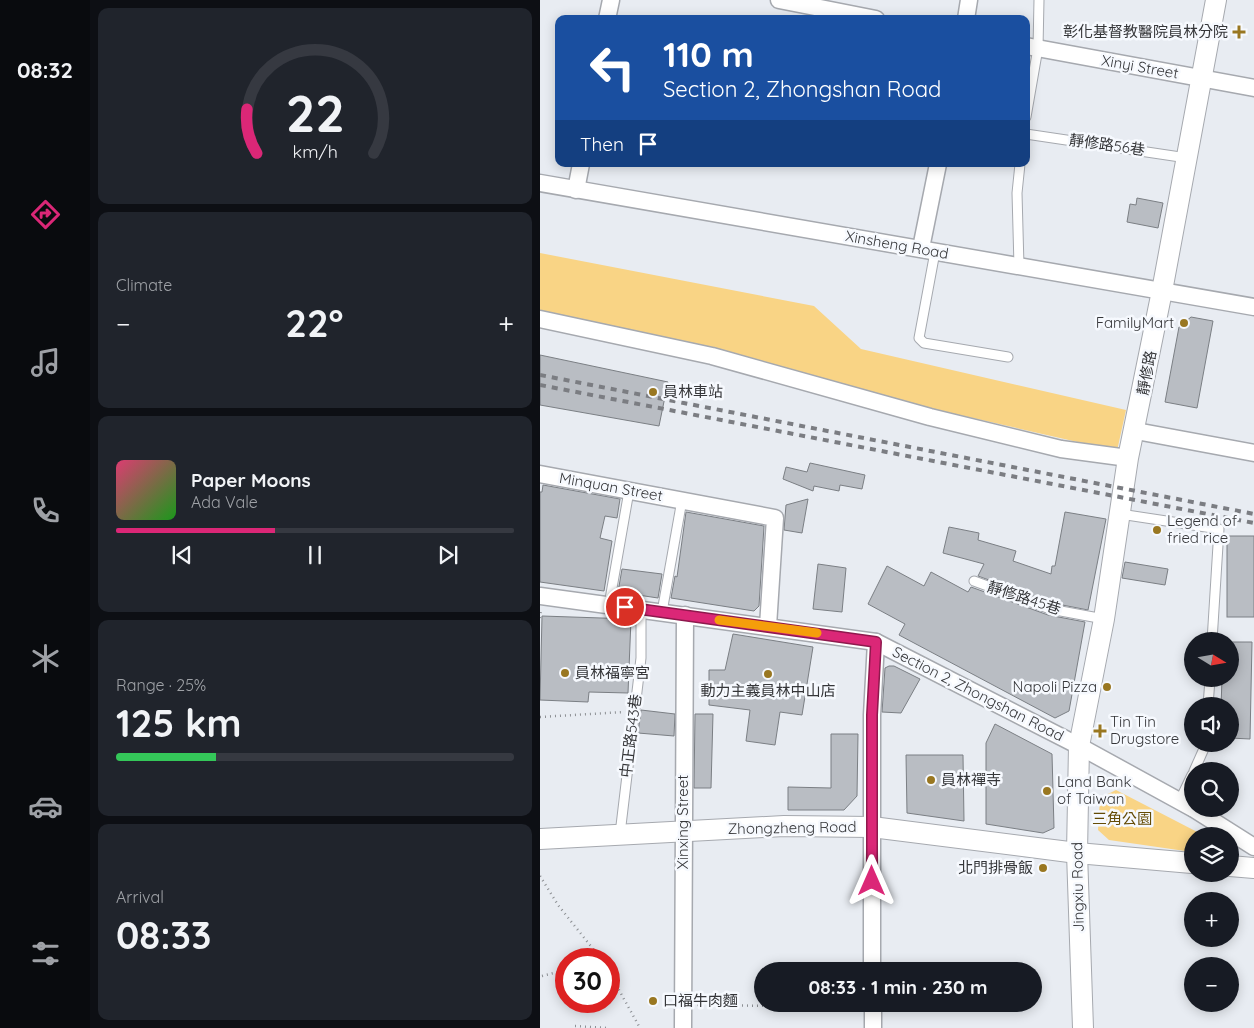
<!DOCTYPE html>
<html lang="en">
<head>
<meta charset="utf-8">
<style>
	body { margin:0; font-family:Quicksand,"Noto Sans TC",sans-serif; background:#20242c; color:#f1f3f6; height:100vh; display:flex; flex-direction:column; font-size:19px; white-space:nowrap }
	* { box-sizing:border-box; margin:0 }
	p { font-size:16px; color:#9ea1a6 }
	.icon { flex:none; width:28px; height:28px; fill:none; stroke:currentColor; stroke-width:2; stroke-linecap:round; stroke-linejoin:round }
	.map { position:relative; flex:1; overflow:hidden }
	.panel { display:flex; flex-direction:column; gap:8px; padding:8px; background:#0d0f14; width:450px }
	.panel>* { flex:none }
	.guide { position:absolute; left:15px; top:15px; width:475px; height:152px; border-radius:10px; box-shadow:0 2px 12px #0003; background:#1a4fa0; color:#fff; overflow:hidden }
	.needle { width:32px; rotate:101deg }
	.tools { position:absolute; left:644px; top:632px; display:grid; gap:10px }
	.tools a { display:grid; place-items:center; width:55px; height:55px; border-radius:50%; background:#171b24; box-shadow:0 2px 12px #0003; font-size:25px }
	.speed { position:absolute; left:15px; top:948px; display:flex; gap:10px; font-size:25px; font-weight:700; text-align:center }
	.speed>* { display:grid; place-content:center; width:65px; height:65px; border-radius:50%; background:#171b24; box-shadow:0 2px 12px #0003; line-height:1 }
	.speed .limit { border:8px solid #d22; background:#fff; color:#111 }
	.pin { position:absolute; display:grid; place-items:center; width:42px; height:42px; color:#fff; margin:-21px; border:2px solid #fff; border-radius:50%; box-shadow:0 1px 5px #0007 }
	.me { position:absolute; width:55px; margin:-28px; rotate:0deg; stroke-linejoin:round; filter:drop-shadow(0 0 4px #0008) }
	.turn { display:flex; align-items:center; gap:18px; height:105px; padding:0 25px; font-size:22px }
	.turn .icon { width:65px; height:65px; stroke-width:2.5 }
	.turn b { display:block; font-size:35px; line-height:42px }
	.then { display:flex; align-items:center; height:48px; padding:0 25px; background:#0003; gap:10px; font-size:19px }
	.big { font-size:38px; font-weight:700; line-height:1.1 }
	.panel .card { flex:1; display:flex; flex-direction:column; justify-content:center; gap:8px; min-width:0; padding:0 18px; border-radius:10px; background:#20242c }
	.panel .dial { align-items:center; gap:0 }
	.dial svg { height:130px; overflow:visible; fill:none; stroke:#363941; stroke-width:7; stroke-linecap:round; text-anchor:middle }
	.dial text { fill:#f1f3f6; stroke:none }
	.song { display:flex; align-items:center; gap:15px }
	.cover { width:60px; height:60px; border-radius:8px; background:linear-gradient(135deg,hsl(340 70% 55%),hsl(120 70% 35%)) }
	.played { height:5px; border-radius:2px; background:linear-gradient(90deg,#db2777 40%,#363941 40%) }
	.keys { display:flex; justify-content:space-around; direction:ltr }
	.heat { display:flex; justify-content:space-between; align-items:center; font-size:28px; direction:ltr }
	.charge { height:8px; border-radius:4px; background:linear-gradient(90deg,#34c759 25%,#363941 0) }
	.trip { position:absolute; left:214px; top:962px; width:288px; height:50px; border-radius:25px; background:#171b24; box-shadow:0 2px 12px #0003; font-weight:700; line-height:50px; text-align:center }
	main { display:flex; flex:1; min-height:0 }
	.dock { display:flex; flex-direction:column; width:90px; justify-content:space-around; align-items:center; background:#090b0e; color:#9ea1a6 }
	.dock .icon { width:35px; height:35px }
	.dock .current { color:#db2777 }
	.dock b { font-size:22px; color:#f1f3f6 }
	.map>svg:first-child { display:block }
</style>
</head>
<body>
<main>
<nav class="dock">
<b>08:32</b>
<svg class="icon current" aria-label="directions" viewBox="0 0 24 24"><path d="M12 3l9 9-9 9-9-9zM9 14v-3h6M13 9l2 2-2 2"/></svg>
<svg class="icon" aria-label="music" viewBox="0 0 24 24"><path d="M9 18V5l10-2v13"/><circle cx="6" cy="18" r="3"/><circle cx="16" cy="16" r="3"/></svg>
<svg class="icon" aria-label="phone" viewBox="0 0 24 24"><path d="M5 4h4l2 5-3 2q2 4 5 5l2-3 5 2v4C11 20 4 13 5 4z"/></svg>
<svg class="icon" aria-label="climate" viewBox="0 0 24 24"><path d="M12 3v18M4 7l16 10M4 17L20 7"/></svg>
<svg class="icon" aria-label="car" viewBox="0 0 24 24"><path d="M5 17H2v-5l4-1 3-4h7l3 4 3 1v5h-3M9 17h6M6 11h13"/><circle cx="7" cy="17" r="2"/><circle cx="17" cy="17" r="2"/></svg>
<svg class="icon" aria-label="filters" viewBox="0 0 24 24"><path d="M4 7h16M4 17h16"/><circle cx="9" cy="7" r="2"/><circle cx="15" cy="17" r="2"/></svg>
</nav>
<section class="panel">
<div class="card dial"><svg viewBox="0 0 100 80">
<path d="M14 69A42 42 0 1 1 86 69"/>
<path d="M14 69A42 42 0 0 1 8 42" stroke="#db2777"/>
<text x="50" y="56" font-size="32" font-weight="700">22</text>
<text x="50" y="72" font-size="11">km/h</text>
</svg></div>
<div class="card"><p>Climate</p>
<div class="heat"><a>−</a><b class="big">22°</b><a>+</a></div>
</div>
<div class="card">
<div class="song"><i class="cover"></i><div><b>Paper Moons</b><p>Ada Vale</p></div></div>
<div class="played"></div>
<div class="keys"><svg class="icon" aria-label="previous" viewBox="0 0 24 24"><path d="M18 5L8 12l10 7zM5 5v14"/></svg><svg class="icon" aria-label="pause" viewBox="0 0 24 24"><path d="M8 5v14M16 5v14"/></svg><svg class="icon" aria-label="next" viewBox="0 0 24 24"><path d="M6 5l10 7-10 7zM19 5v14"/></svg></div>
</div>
<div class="card"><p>Range · 25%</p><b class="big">125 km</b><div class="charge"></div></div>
<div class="card"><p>Arrival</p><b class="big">08:33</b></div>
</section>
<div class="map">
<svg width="714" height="1028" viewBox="0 0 714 1028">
	<rect width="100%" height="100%" fill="#e8ecf2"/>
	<g fill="#f9d485">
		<polygon points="0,253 274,306 321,349 586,410 577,451 402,411 166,346 0,311"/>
		<polygon points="576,790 665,836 652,836 652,852 569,840 558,830 560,798"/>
	</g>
	<g fill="#b9bdc3" stroke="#7b7f84">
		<polygon points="597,198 623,203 618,228 587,222 590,204 596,205"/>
		<polygon points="651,317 673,321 657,408 625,402 639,327"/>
		<polygon points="0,355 128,382 119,426 0,405"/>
		<polygon points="270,463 325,475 322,489 300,485 299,491 274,486 273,491 243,479 246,467 267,472"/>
		<polygon points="3,485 80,499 77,518 65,516 60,538 72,541 64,591 0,582 0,492 2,492"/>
		<polygon points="268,499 262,533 244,530 246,505"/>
		<polygon points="146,512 224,526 219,606 214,611 131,598 135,576 137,577"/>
		<polygon points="525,512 566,519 548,610 512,603 438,576 444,564 403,553 409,527 439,533 438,540 476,551 473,561 511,574 512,566 515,566"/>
		<rect x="687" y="536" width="27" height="81"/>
		<polygon points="585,562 628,569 625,585 582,578"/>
		<polygon points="278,564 306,568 302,612 273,609"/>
		<polygon points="347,566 384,586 391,572 428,592 431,587 508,615 545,622 529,711 515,718 359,635 365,624 328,604"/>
		<polygon points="82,569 122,574 118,598 78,592"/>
		<polygon points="2,616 91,619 88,693 49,692 48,702 0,700"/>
		<polygon points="193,634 273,647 262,715 240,712 235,745 206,741 210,710 169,705 169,670 185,670"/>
		<polygon points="690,642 712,642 710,739 690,738 690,706 681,706 682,679 690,679"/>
		<polygon points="349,666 354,666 380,679 361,713 342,712 345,668"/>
		<polygon points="101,710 135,714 134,736 98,733"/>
		<polygon points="155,714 173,714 171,788 154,788"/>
		<polygon points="455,724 512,754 514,828 503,833 446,824 446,743"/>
		<polygon points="291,734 318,734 317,796 304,810 248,810 248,787 291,788"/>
		<polygon points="366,755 423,755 424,821 367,813"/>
	</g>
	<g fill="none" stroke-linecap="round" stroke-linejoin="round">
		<g stroke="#a6a9af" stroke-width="11">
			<g id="service">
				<polyline points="486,117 498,48 499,0"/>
				<polyline points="486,134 647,158"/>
				<polyline points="395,252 379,338 384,343 468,357"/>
				<polyline points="479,266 477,193 480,164"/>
				<polyline points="580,514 679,529 672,641"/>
				<polyline points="434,581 510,609 564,619"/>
				<polyline points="69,605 89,491"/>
				<polyline points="122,612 142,500"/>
				<polyline points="668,706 670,679"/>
				<polyline points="654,771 666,744"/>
				<polyline points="640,800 652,775"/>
				<polyline points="80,834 101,658 101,609"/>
			</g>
		</g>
		<g stroke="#a6a9af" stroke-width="19">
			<g id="minor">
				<polyline points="239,0 336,19"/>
				<polyline points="67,19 71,0"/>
				<polyline points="426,19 429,0"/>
				<polyline points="486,46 714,88"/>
				<polyline points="0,183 714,307"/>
				<polyline points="36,190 41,164"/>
				<polyline points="381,248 398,164"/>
				<polyline points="0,319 172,356 390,417 521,449 588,458"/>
				<polyline points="596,431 714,453"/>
				<polyline points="0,474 235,518 228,626"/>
				<polyline points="0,596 336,642 539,746 652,808"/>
				<polyline points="654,809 714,847"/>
				<polyline points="332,971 332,715 336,642"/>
				<polyline points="333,1004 333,1028"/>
				<polyline points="143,1028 145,615"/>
			</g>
		</g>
		<g stroke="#a6a9af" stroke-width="22">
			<g id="tertiary">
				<polyline points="0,839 244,826 332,827 537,853 652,863"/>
				<polyline points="690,866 714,868"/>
				<polyline points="543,1028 537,853 539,746 564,619 588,458 622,291 676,0"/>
			</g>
		</g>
		<g stroke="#8c8f93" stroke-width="2.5" stroke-dasharray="1 4" stroke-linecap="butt">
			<polyline points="0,618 1,609"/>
			<polyline points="0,717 84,712"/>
			<polyline points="0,876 18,905 61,959"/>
			<polyline points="69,972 100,1028"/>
			<polyline points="2,976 26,970"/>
			<polyline points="157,1005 319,1007"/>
			<polyline points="35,1026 67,1028"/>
		</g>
		<use href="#service" stroke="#fff" stroke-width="9"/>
		<use href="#minor" stroke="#fff" stroke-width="16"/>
		<use href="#tertiary" stroke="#fff" stroke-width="20"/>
		<g stroke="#7b7d82" stroke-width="4" stroke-dasharray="6 6" stroke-linecap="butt">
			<polyline points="0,375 714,514"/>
			<polyline points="0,385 714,523"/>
		</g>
	</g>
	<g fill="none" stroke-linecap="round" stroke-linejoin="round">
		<g stroke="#8e194d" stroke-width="12">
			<polyline id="route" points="85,607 336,642 332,715 332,881"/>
		</g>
		<use href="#route" stroke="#db2777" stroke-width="9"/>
		<polyline stroke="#f59e0b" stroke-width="9" points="179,620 277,633"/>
	</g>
	<g fill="#997721" stroke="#f6f9fe" stroke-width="2">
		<path d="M696.5 24.5h5v5h5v5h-5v5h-5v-5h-5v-5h5z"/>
		<circle cx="644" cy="323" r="5"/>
		<circle cx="113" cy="392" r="5"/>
		<circle cx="617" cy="530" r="5"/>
		<circle cx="25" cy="673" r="5"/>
		<circle cx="228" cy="674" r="5"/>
		<circle cx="567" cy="687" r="5"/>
		<path d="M557.5 723.5h5v5h5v5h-5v5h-5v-5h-5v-5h5z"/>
		<circle cx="391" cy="780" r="5"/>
		<circle cx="507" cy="791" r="5"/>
		<circle cx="503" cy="868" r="5"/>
		<circle cx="113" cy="1001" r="5"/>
	</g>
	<g text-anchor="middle" stroke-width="5" stroke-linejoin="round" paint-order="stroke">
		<g font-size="15" fill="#353639" stroke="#f6f9fe" text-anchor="start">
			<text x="688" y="37" text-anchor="end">彰化基督教醫院員林分院</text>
			<text x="634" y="328" text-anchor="end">FamilyMart</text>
			<text x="123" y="397">員林車站</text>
			<text x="627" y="526">Legend of<tspan x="627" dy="17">fried rice</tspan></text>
			<text x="35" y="678">員林福寧宮</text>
			<text x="557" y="692" text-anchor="end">Napoli Pizza</text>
			<text x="228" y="696" text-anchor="middle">動力主義員林中山店</text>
			<text x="570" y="727">Tin Tin<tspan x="570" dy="17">Drugstore</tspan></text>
			<text x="401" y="785">員林禪寺</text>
			<text x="517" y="787">Land Bank<tspan x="517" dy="17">of Taiwan</tspan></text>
			<text x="493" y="873" text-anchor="end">北門排骨飯</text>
			<text x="123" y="1006">口福牛肉麵</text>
		</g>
		<g font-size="15" fill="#353639" stroke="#f6f9fe">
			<text transform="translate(600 67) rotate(10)" y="5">Xinyi Street</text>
			<text transform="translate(567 145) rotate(8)" y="5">靜修路56巷</text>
			<text transform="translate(357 245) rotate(10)" y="5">Xinsheng Road</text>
			<text transform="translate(607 373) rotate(-79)" y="5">靜修路</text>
			<text transform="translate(71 487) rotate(10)" y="5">Minquan Street</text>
			<text transform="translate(484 598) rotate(18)" y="5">靜修路45巷</text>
			<text transform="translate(438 694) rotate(27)" y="5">Section 2, Zhongshan Road</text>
			<text transform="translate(91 736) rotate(-83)" y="5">中正路543巷</text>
			<text transform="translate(143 822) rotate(-90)" y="5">Xinxing Street</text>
			<text transform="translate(252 828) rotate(-1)" y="5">Zhongzheng Road</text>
			<text transform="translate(538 887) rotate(-91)" y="5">Jingxiu Road</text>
		</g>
		<g font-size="15" fill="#654c06" stroke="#f6f9fe">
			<text x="582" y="824">三角公園</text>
		</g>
	</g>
</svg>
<div class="tools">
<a><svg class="needle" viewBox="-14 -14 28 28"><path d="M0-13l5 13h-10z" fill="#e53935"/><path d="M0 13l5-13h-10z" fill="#9ea1a6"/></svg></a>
<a><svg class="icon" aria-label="sound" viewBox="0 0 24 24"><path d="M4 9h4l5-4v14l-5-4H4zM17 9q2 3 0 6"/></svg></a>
<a><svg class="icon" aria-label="search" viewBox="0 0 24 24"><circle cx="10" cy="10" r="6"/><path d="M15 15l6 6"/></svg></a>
<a><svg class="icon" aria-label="layers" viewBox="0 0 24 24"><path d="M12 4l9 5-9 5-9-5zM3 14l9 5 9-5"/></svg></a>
<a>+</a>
<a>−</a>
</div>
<div class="speed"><div class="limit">30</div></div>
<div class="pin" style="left:85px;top:607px;background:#d93025"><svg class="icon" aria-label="arrive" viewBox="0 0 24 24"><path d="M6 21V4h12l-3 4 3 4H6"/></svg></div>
<svg class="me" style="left:332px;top:881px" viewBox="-20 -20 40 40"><path d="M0-17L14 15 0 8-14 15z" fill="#db2777" stroke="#fff" stroke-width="4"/></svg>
<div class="trip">08:33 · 1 min · 230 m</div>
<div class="guide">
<div class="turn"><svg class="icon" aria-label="left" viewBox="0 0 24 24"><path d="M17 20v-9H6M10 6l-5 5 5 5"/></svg><div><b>110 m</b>Section 2, Zhongshan Road</div></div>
<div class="then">Then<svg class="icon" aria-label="arrive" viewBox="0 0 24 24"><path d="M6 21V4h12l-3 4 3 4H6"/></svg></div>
</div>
</div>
</main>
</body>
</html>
